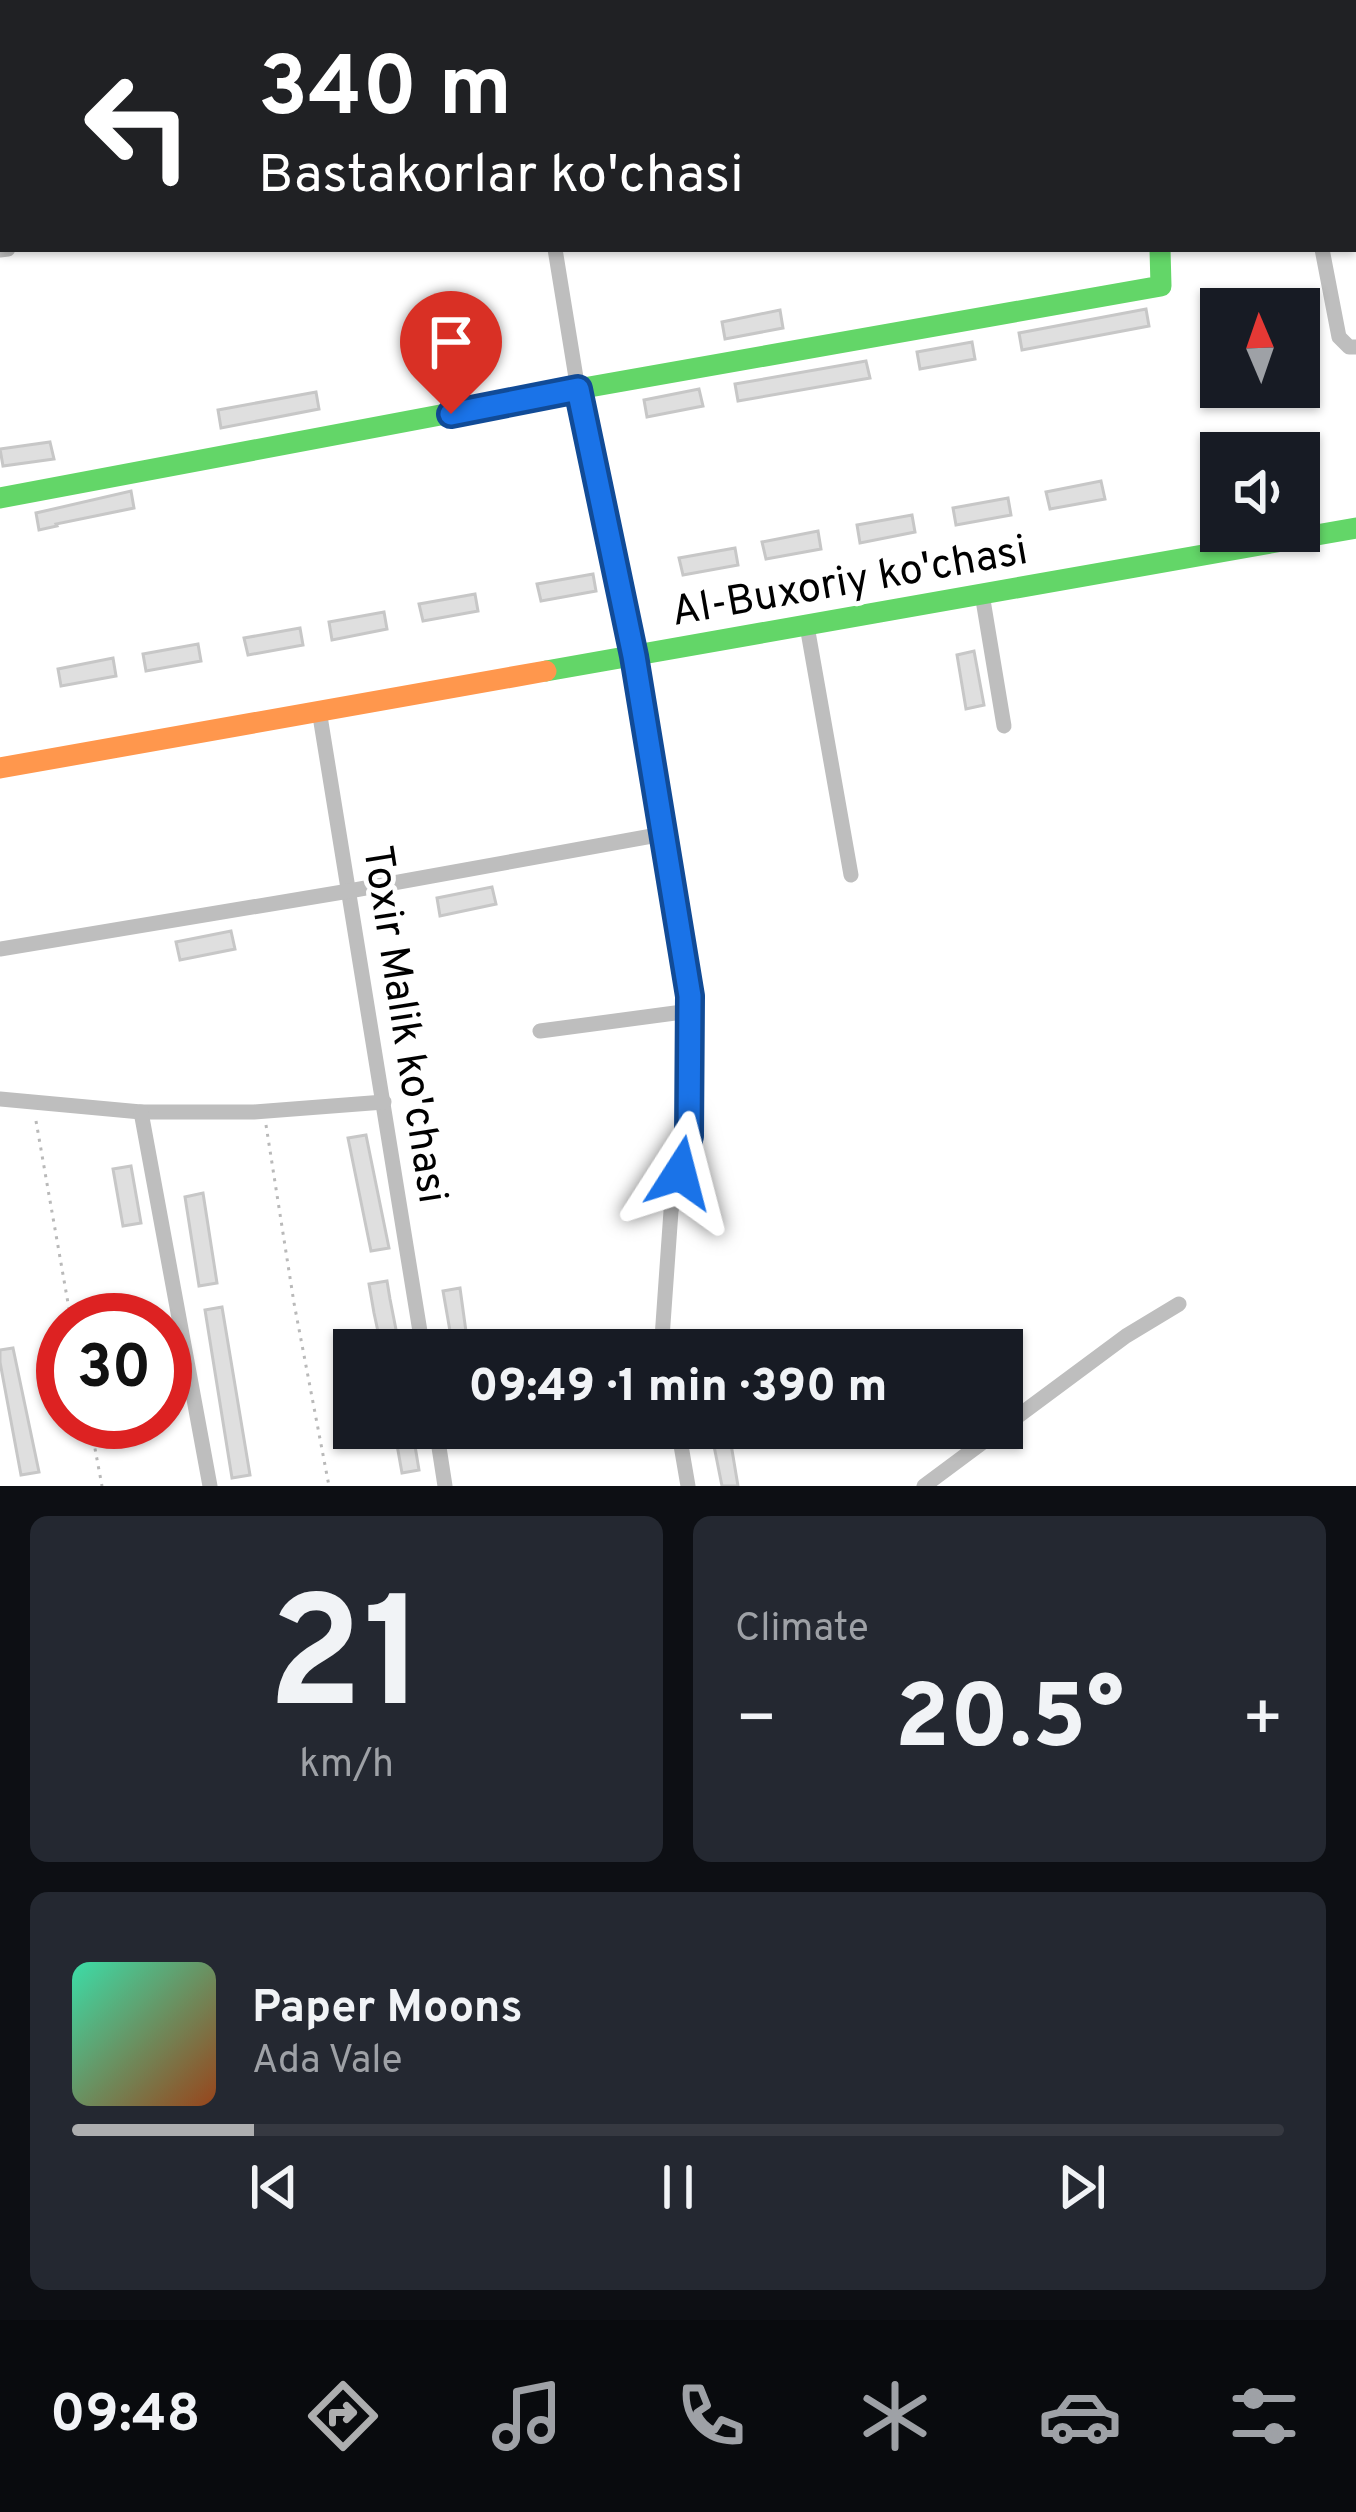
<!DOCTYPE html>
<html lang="en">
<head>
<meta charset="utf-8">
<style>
	body { margin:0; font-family:Overpass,sans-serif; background:#242831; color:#f1f3f6; height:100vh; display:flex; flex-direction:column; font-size:45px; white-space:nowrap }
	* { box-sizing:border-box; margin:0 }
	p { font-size:39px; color:#9ea1a6 }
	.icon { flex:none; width:66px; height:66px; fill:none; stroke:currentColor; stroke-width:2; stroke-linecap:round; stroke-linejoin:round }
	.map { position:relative; height:1486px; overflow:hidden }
	.details { display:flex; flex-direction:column; gap:30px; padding:30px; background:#0d0f14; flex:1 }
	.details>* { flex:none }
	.guide { position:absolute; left:0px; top:0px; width:1356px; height:252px; box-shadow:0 3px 9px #0004; background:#202124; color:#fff; overflow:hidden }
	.needle { width:78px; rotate:358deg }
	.tools { position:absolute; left:1200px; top:288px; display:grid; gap:24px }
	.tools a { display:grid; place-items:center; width:120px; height:120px; border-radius:0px; background:#171b24; box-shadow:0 3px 9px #0004; font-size:60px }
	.speed { position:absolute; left:36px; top:1293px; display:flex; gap:24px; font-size:60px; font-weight:700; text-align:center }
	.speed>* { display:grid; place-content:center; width:156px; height:156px; border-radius:50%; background:#171b24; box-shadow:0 3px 9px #0004; line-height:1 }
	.speed .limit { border:18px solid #d22; background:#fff; color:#111 }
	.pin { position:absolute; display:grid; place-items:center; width:102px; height:102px; color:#fff; margin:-123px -51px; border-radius:50% 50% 50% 0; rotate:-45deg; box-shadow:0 0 12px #0007 }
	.pin .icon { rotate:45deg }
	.me { position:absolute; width:132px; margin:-66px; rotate:9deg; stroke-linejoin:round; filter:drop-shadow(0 0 9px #0008) }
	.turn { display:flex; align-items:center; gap:42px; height:252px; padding:0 60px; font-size:54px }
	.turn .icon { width:156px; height:156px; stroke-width:2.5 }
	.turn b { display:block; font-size:84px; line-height:102px }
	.big { font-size:90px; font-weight:800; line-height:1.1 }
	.details .tile { flex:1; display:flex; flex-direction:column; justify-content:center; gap:18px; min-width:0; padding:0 42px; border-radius:18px; background:#242831 }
	.details .dial { align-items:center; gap:0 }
	.dial b { font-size:156px; line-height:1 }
	.song { display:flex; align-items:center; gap:36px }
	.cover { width:144px; height:144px; border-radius:18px; background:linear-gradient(135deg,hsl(160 70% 55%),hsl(20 70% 35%)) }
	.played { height:12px; border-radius:6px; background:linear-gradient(90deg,#adaeaf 15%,#363941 15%) }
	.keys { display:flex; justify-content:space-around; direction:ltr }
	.heat { display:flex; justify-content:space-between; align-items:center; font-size:66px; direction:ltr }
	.details .tiles { flex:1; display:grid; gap:30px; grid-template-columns:1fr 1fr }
	.tile:last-child { grid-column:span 2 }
	.trip { position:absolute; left:333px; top:1329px; width:690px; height:120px; border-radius:0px; background:#171b24; box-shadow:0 3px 9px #0004; font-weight:800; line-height:120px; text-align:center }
	.dock { display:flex; height:192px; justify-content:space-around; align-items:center; background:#090b0e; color:#9ea1a6 }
	.dock .icon { width:84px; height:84px }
	.dock .current { color:#adaeaf }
	.dock b { font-size:54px; color:#f1f3f6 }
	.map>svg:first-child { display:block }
</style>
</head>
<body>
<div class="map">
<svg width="1356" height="1486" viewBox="0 0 1356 1486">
	<rect width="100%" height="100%" fill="#fff"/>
	<g fill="#dfdfdf" stroke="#c7c7c7" stroke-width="3">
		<polygon points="1146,309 1149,326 1022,350 1019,333"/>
		<polygon points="780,310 783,328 725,339 722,322"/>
		<polygon points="972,342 975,359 920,369 917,352"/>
		<polygon points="866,361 870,378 738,401 735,384"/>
		<polygon points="699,389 703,406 647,417 644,400"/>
		<polygon points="316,392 319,409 221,428 218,410"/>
		<polygon points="50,442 54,459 3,466 0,449"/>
		<polygon points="1101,481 1105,499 1050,509 1046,492"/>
		<polygon points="131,491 134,508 56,524 57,526 39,530 36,513"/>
		<polygon points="1008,498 1011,515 956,525 953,508"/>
		<polygon points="912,515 915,532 860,543 857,525"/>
		<polygon points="818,531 821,549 766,559 762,542"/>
		<polygon points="735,548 738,565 683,575 679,558"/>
		<polygon points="593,574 596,591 541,601 537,584"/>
		<polygon points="475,594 478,611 423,621 419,604"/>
		<polygon points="384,612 387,629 332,640 329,622"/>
		<polygon points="300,628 303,645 248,655 244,638"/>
		<polygon points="198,644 201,661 146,671 143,654"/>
		<polygon points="974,651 984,705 966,709 957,655"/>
		<polygon points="113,658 116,676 61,686 58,669"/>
		<polygon points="492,887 496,904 440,916 437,898"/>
		<polygon points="231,931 235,949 180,960 176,942"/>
		<polygon points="366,1135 389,1248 371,1251 348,1138"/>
		<polygon points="131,1166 141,1223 123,1226 113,1169"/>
		<polygon points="203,1193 217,1283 199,1286 185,1197"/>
		<polygon points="387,1281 390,1299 400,1350 382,1350 374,1313 369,1284"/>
		<polygon points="460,1288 468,1346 450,1349 447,1331 450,1331 443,1291"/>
		<polygon points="222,1307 250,1475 232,1478 205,1310"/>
		<polygon points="13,1348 39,1472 21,1475 0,1362 0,1350"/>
		<polygon points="394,1428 412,1428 419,1470 402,1473"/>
		<polygon points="730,1438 738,1486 722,1486 713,1441"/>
	</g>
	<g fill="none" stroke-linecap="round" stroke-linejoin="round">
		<g stroke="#b9b9b9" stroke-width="3" stroke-dasharray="3 6" stroke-linecap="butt">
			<polyline points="36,1121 71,1320"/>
			<polyline points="266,1125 294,1303 329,1486"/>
			<polyline points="90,1422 102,1486"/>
		</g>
		<g stroke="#bebebe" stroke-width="8">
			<polyline points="1285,3 1287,0"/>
			<polyline points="0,119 3,119"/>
		</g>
		<g stroke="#bebebe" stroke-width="15">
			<polyline points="383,0 384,3"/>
			<polyline points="84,3 101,0"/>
			<polyline points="0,18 3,17"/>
			<polyline points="1353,179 1356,178"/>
			<polyline points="555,249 579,396 634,656 690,996 689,1136 671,1211 662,1338 664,1350"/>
			<polyline points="1322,249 1339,337 1349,347 1356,347"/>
			<polyline points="0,250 8,249"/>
			<polyline points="982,594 1004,726"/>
			<polyline points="807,626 851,875"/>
			<polyline points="319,710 423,1350"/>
			<polyline points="0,949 349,891 663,834"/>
			<polyline points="540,1031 690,1011"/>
			<polyline points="0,1099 141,1112 254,1112 384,1102"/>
			<polyline points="141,1112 210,1486"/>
			<polyline points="436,1428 445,1486"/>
			<polyline points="678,1428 688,1486"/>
			<polyline points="1002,1428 1126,1336 1179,1304"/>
			<polyline points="924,1486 1002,1428"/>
		</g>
		<g stroke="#63d668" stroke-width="21">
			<polyline points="0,498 578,389 1161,286 1160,249"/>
			<polyline points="546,671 1356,528"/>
		</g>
		<polyline stroke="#ff974d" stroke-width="21" points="0,768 546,671"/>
	</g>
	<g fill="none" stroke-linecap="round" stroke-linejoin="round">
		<g stroke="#114b97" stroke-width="30">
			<polyline id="route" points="451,414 578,389 634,656 690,996 689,1136 680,1173"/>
		</g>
		<use href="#route" stroke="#1a73e8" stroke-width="21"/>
	</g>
	<g text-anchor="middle" stroke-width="10" stroke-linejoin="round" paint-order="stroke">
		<g font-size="42" fill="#000" stroke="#fff">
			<text transform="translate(849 579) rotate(-10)" y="15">Al-Buxoriy ko'chasi</text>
			<text transform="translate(407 1024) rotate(81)" y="15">Toxir Malik ko'chasi</text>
		</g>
	</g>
</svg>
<div class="tools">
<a><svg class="needle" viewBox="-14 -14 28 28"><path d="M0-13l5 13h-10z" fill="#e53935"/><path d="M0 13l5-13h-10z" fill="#9ea1a6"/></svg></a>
<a><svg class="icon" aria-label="sound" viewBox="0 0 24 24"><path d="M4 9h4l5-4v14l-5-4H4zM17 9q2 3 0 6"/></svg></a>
</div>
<div class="speed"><div class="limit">30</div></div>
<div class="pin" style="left:451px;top:414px;background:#d93025"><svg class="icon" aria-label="arrive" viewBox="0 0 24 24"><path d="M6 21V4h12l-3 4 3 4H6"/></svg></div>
<svg class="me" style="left:680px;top:1173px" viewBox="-20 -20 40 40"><path d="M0-17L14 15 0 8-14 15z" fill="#1a73e8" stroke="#fff" stroke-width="4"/></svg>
<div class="trip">09:49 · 1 min · 390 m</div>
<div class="guide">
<div class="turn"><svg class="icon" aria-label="left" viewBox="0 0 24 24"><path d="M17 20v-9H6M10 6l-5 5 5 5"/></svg><div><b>340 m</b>Bastakorlar ko'chasi</div></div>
</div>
</div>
<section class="details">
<div class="tiles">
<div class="tile dial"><b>21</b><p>km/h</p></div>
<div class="tile"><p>Climate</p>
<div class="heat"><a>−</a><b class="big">20.5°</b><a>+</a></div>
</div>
<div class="tile">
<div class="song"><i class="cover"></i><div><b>Paper Moons</b><p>Ada Vale</p></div></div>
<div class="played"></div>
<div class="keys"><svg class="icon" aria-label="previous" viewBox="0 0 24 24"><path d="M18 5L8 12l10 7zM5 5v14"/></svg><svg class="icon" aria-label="pause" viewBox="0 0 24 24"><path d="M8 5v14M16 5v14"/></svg><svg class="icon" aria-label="next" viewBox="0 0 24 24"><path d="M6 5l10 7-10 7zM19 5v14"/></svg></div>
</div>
</div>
</section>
<nav class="dock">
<b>09:48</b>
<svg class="icon current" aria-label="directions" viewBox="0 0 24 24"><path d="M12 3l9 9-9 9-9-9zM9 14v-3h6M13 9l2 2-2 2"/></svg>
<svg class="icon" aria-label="music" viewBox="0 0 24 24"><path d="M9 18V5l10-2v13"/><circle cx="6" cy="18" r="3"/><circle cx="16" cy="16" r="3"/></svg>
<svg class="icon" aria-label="phone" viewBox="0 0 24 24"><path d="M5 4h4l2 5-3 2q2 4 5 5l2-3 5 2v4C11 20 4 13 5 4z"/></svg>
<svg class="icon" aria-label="climate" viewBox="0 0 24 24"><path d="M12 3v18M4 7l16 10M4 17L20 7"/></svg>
<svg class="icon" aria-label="car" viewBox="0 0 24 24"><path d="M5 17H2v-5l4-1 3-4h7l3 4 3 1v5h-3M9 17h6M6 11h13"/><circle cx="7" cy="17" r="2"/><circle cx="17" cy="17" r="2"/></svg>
<svg class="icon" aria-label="filters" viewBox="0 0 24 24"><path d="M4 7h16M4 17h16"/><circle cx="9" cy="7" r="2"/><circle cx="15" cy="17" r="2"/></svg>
</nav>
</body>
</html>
